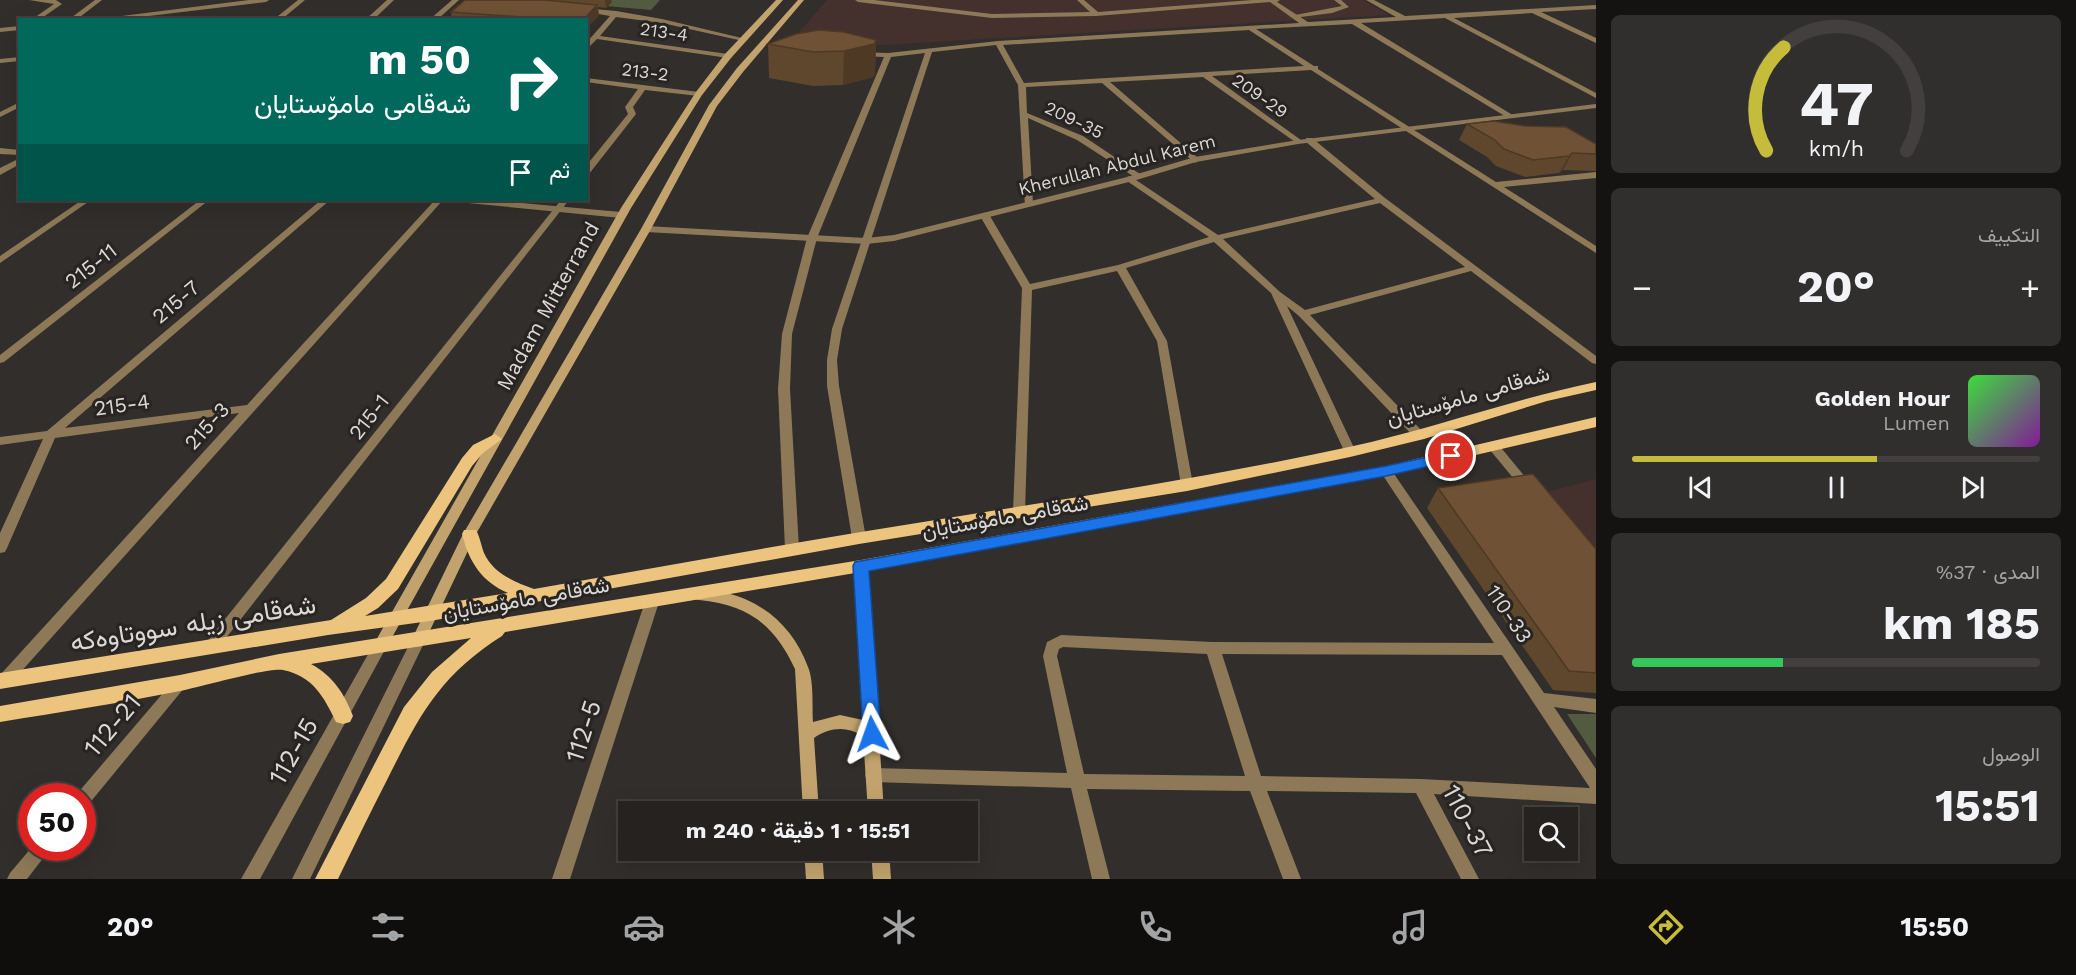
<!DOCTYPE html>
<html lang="ar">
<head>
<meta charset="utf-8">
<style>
	body { margin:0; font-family:"Work Sans",Vazirmatn,sans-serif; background:#312f2d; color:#f1f3f6; direction:rtl; height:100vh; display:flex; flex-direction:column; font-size:22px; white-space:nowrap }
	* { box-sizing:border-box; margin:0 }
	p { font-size:20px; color:#a3a4a5 }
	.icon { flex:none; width:33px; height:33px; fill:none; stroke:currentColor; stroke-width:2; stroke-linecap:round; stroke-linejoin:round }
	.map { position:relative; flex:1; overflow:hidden; direction:ltr }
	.sheet { display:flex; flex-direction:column; gap:15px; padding:15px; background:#141312; width:480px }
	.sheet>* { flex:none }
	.hud { position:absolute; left:18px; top:18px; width:570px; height:183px; border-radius:0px; box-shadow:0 6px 24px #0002,0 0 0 2px #423f3e; direction:rtl; background:#00695c; color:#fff; overflow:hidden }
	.buttons { position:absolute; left:1524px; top:807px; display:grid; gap:12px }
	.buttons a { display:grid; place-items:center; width:54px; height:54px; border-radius:0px; background:#252220; box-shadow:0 6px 24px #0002,0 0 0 2px #423f3e; font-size:30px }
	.speed { position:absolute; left:18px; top:783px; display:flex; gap:12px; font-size:30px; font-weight:700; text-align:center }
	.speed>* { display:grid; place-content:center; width:78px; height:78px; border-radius:50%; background:#252220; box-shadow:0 6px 24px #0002,0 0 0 2px #423f3e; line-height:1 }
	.speed .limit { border:9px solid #d22; background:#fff; color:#111 }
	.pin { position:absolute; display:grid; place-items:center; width:51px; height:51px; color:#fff; margin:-26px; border:3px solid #fff; border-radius:50%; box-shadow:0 2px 6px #0007 }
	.me { position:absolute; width:66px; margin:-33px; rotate:356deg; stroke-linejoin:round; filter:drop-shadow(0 0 4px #0008) }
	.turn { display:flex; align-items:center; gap:21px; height:126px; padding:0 18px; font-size:27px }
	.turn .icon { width:78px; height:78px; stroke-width:2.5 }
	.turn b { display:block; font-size:42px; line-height:51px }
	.then { display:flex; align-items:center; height:57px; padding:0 18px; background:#0003; gap:12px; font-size:22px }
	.big { font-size:45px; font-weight:700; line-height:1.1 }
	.sheet .card { flex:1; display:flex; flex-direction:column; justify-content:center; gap:9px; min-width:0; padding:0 21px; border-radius:9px; background:#312f2d }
	.sheet .dial { align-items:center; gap:0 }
	.dial svg { height:156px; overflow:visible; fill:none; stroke:#423f3e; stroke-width:7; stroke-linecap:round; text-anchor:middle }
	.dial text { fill:#f1f3f6; stroke:none }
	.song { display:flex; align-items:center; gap:18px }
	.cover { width:72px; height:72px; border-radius:9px; background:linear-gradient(135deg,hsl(120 70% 55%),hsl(290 70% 35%)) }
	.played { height:6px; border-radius:3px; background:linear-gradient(90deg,#c6bc3c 60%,#423f3e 60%) }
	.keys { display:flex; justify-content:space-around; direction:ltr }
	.heat { display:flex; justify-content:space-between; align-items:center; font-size:33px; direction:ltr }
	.charge { height:9px; border-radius:4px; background:linear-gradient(90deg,#34c759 37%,#423f3e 0) }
	.trip { position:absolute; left:618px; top:801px; width:360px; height:60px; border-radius:0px; background:#252220; box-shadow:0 6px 24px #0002,0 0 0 2px #423f3e; font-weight:700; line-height:60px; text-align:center; direction:rtl }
	.tab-bar { display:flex; height:96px; justify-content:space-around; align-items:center; background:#0f0e0d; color:#a3a4a5 }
	.tab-bar .icon { width:42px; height:42px }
	.tab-bar .active { color:#c6bc3c }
	.tab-bar b { font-size:27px; color:#f1f3f6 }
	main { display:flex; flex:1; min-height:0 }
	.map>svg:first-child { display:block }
</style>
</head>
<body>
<main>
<section class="sheet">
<div class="card dial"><svg viewBox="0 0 100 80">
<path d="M14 69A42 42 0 1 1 86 69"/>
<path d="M14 69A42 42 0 0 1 23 16" stroke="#c6bc3c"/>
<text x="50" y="56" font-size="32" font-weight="700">47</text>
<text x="50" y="72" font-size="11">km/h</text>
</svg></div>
<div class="card"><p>التكييف</p>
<div class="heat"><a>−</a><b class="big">20°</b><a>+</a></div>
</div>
<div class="card">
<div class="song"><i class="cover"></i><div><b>Golden Hour</b><p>Lumen</p></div></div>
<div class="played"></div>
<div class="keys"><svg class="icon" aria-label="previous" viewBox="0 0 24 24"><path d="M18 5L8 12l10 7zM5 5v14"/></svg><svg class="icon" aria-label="pause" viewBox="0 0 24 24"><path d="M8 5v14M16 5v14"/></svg><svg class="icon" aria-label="next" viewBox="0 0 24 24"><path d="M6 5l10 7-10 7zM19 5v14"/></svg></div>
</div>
<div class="card"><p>المدى · 37%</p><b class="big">185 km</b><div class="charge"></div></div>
<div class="card"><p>الوصول</p><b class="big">15:51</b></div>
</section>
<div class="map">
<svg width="1596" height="879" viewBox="0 0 1596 879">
	<rect width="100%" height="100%" fill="#312e2b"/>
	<g fill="#44302d">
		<polygon points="827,0 1363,0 1389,15 882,45 785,48"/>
		<polygon points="1596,479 1596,552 1546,492"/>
	</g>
	<g fill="#525b40">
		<polygon points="538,0 660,0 651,10"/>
		<polygon points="1567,714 1596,714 1596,758"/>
	</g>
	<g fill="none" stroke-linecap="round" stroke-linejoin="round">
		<polygon fill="#8d7958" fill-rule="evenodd" points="1334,0 1341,0 1349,7 1332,13 1293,18 1290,16 1342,6"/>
		<g fill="#8d7958" fill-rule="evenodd">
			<polygon points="29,0 56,0 62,4 39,20 31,20 54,4"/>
			<polygon points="95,0 102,0 76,20 68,20"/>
			<polygon points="249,0 269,0 266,2 115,20 90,20"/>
			<polygon points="298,0 305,0 281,20 273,20"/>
			<polygon points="387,0 394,0 373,20 365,20"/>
			<polygon points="452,0 459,0 437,20 429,20"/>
			<path d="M855,0H874L992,14L1090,12L1077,0H1084L1098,12L1252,0H1280L1277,2L1308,22L1396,17L1366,0H1374L1405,16L1596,5V9L1541,12L1596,38V43L1532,13L1454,18L1596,93V98L1445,18L1361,23L1511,114L1512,116L1508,118L1352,24L1256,29L1314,66H1318V69L1496,182L1596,172V178L1504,187L1596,246V253L1311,70L1212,76L1301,140L1302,142L1298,144L1203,77L1110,82L1198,158L1199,160L1195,163L1102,83L1026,87L1027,113L1083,136L1143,176L1136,178L1077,140L1028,118L1033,204L1028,207L1025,206L1018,85L996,45L932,52L842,329L837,360L839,386L866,538L864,541H854L852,538L827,386V360L832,329L925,53L891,57L817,238L792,334L790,389L799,549L797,553H787L785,549L778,389L782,334L807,238L884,57L861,56L857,54L858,52L888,53L998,41L1299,23L1270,2L1096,16L992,18L858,2ZM1249,30L1304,66L1024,83L1003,45Z"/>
			<polygon points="583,8 616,11 662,19 746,39 743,41 662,23 616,17 600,36 728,54 732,56 728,58 597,39 586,50 586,43 610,16 581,11 580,10"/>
			<polygon points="20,26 20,30 0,32 0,28"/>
			<polygon points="20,57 20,61 0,63 0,59"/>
			<polygon points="586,78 699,92 703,94 699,96 645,90 633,107 636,114 589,174 586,174 586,166 628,114 625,107 638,89 586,82"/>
			<polygon points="20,102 20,107 0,117 0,112"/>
			<path d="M1306,138H1312L1385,198L1596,356V364L1592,363L1471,271L1310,315L1423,432L1425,435L1419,439L1415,438L1299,316L1287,306L1356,452L1350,456L1346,455L1271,293L1214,242L1126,268L1167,341L1193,485L1191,488H1183L1181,485L1157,341L1117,271L1032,290L1025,512L1024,515H1014L1013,512L1022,288L980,216L982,214L985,213L990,216L1030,284L1118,265L1209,237L1127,181V177L1130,176L1218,235L1375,199L1306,142ZM1380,203L1465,267L1305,310L1280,292L1223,239Z"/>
			<polygon points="20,158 20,164 0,175 0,168"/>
			<polygon points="82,200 91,200 0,263 0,256"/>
			<polygon points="200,200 209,200 4,362 0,363 0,355"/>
			<polygon points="321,200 330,200 65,428 247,405 435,200 443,200 10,684 5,686 0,685 0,675 239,413 55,438 7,548 5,552 0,553 0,533 43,439 0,445 0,437 47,431"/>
			<polygon points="561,200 569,200 215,652 210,654 205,652 203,648 205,644"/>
			<polygon points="1494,443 1498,444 1531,484 1533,487 1531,490 1523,490 1490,450 1488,447 1490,444"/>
			<path d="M1386,467L1390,468L1544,693L1596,699V713L1554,707L1596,769V804L1434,794L1479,879H1461L1416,793L1267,791L1301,879H1283L1250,791L1087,789L1110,879H1092L1071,788L873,782L867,780L865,775L867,770L873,768L1067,773L1043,656L1047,642L1061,635L1213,642L1494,643L1382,474L1380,471L1382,468ZM1063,647L1207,654L1245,776L1084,774L1057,656L1059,649ZM1222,654L1502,655L1590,788L1421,779L1261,776Z"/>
			<polygon points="653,594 658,595 660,599 570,879 552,879 646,599 648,595"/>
			<polygon points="180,677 185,679 188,683 185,687 88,805 82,807 82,796 75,796 76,795 175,679"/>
			<polygon points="32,847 51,848 27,879 7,879 10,873"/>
		</g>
		<g fill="#8d7958" fill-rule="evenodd">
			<polygon points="1596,104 1596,108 1298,144 1196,162 1133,181 894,241 866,244 646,232 641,229 646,226 866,238 894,235 1127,177 1195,157 1298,140"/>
			<polygon points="0,148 20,150 20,155 0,154"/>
			<polygon points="464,200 490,200 621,212 626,215 621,218 468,203"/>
			<polygon points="418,635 423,637 425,641 310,879 292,879 413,637"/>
			<polygon points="380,640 385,642 387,646 260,879 241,879 375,642"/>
		</g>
		<g fill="#c2a36d" fill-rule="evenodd">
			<polygon points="776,0 783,0 731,58 702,95 631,208 385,650 380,652 375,650 373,646 375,642 621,208 696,92 725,54"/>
			<polygon points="798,0 804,0 743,72 717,106 651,229 476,534 423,645 418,647 413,645 411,641 463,534 641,229 709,105 737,68"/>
			<path d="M861,561L866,562L868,566L884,812H868L863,736C847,726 830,727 814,738L819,812H803L795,669C774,624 748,605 699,600L694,599L692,595L694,591C704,588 716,591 726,593C765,602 794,629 808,667C814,681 812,706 813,722L840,715L863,720L854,566L856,562Z"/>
			<polygon points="804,850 822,850 824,879 806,879"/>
			<polygon points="871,850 889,850 891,879 873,879"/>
		</g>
		<g fill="#ecc47d" fill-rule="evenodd">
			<path d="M1596,382V390L1547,401L1424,439L1350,457L1187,491L859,544L430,621L328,635L0,689V673L331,620L366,598L386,579L462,458L473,445L495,434L502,439L483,453L472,466L398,589L378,608L365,616L508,593C482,582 469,562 462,534L464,530H476C480,537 481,545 484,553C493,573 514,582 534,589C643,570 752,550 861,532C1024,505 1187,482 1349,447C1432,429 1513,399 1596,382Z"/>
			<path d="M1596,417V427L1386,476L861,572L505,632L502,636C439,676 419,716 387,780C370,813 354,846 338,879H315L404,707L432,672L471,638L311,664C333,676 344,693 353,716L350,722L343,724L336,722C324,697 313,676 283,670C269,667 200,687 180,691C121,703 60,712 0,722V706L180,675L279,654L861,560L1386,466Z"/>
		</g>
	</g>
	<g fill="#5f472e">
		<polygon points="465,0 611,0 612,2 606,8 598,7 599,16 586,20 452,20 451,12"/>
		<polygon points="876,40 875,73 873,77 843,85 813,86 769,78 768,44"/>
		<polygon points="1467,124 1596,144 1596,171 1563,170 1559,173 1525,177 1496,166 1487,157 1459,140"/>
		<polygon points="1438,488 1596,549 1596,693 1553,690 1427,508"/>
	</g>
	<g fill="#4e3925">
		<polygon points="605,0 611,0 612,2 606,8"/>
		<polygon points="597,5 599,16 586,29 586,20 583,20"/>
		<polygon points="876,40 875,73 873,77 843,85 844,51"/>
		<polygon points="1572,153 1563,170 1559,173 1569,156"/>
	</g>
	<g fill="#6f5235" stroke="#4e3925" stroke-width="1.5">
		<polygon points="465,0 545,0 597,5 583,20 520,20 522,17 451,12"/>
		<polygon points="818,30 844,32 876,40 874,44 844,51 813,52 768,44 796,34"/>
		<polygon points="1493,121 1525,126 1566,127 1596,144 1596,154 1572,153 1569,156 1533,160 1504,149 1495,140 1467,124"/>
		<polygon points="1533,474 1596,549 1596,673 1569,671 1438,488"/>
	</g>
	<polygon fill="#1a73e8" stroke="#114b97" stroke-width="1.5" points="1451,452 1458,456 1456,460 1386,476 869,571 881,734 878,739 872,741 866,739 863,734 853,566 855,562 1386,466"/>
	<g text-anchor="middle" stroke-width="6" stroke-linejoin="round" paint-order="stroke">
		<g font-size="18" fill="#dbd9d7" stroke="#272421">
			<text transform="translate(664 32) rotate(8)" y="6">213-4</text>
			<text transform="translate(645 72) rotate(7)" y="6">213-2</text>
			<text transform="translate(1260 96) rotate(35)" y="6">209-29</text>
			<text transform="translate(1074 120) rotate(26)" y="6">209-35</text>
			<text transform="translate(1117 165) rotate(-14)" y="6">Kherullah Abdul Karem</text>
		</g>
		<g font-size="21" fill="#dbd9d7" stroke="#272421">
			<text transform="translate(91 266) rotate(-38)" y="7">215-11</text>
			<text transform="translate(176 302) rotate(-40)" y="7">215-7</text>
			<text transform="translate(548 306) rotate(-61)" y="7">Madam Mitterrand</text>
			<text transform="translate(1468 396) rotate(-16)" y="7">شەقامی مامۆستایان</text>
			<text transform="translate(122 405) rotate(-8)" y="7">215-4</text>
			<text transform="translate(369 417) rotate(-52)" y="7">215-1</text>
			<text transform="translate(207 426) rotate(-48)" y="7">215-3</text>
			<text transform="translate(1005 517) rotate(-10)" y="7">شەقامی مامۆستایان</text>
			<text transform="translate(526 599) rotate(-10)" y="7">شەقامی مامۆستایان</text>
			<text transform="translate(1509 614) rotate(56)" y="7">110-33</text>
		</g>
		<g font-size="26" fill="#dbd9d7" stroke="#272421">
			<text transform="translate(193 623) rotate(-9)" y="9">شەقامی زیلە سووتاوەکە</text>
			<text transform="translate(112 725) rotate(-50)" y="9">112-21</text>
			<text transform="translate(583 731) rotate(-72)" y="9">112-5</text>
			<text transform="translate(293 751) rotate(-60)" y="9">112-15</text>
			<text transform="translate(1468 821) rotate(62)" y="9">110-37</text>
		</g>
	</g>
</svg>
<div class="buttons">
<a><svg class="icon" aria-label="search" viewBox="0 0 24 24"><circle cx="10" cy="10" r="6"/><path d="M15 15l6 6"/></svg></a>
</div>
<div class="speed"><div class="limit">50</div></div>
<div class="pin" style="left:1451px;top:456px;background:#d93025"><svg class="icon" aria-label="arrive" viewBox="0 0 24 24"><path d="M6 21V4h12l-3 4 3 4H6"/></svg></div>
<svg class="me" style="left:872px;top:734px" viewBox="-20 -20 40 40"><path d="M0-17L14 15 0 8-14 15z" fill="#1a73e8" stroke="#fff" stroke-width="4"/></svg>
<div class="trip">15:51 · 1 دقيقة · 240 m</div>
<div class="hud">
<div class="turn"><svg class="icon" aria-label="right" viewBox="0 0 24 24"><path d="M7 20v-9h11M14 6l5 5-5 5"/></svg><div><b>50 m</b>شەقامی مامۆستایان</div></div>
<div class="then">ثم<svg class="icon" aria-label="arrive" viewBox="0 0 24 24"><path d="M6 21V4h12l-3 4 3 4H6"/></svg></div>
</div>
</div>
</main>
<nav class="tab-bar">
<b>15:50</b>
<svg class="icon active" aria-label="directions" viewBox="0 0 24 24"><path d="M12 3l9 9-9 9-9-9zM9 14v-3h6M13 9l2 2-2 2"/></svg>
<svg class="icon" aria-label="music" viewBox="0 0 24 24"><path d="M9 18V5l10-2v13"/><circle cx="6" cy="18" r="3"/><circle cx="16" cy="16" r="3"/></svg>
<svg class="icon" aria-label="phone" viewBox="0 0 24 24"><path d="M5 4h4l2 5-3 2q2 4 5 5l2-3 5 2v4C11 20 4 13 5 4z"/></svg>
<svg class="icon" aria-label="climate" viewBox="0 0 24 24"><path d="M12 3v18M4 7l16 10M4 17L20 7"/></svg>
<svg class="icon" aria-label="car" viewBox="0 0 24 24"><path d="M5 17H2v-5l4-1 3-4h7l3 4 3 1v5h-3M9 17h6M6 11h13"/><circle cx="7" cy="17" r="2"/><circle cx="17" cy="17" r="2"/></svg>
<svg class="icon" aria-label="filters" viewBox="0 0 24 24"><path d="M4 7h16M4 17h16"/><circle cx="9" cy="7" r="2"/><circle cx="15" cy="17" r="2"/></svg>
<b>20°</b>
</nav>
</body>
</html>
